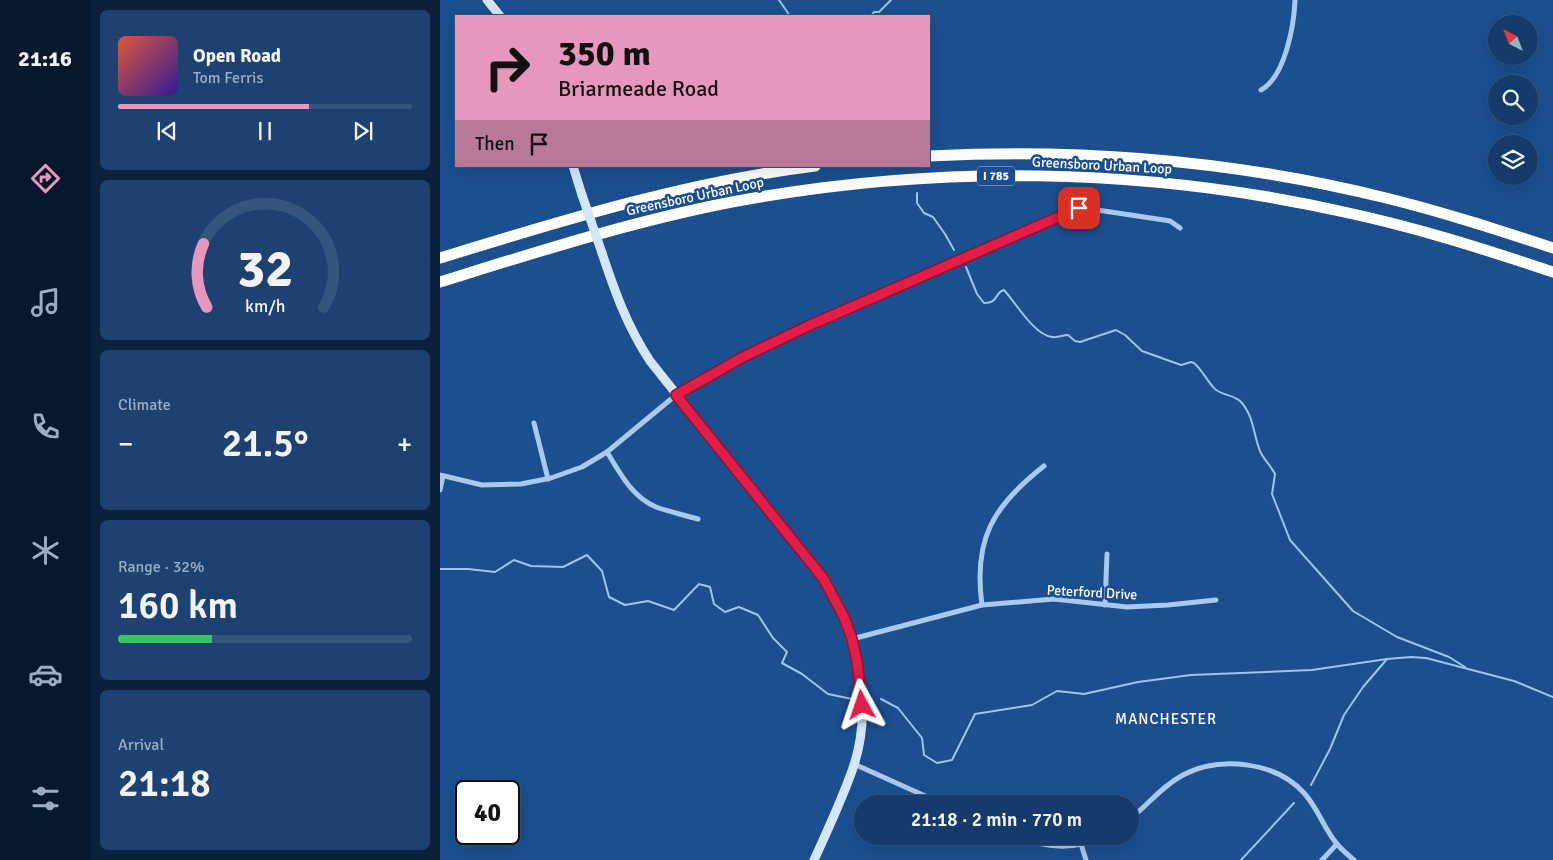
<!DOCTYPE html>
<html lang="en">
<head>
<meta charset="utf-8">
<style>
	body { margin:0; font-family:Signika,sans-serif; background:#1d4271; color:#f1f3f6; height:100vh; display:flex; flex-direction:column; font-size:19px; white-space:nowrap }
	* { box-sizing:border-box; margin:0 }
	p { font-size:16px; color:#9dadc1 }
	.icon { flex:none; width:28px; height:28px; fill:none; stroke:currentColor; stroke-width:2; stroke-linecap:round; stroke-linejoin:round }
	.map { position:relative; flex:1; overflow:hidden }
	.details { display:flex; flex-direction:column; gap:10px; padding:10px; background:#0b203b; width:350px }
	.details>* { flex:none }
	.guide { position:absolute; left:15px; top:15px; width:475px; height:152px; border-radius:0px; box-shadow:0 5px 20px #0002,0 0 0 1px #33557e; background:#e797bd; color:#111; overflow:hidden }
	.needle { width:32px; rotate:318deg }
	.fabs { position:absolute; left:1048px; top:15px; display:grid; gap:10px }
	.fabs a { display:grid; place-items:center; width:50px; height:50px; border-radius:50%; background:#143b6b; box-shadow:0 5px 20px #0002,0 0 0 1px #33557e; font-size:25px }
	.speed { position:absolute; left:15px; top:780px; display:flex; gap:10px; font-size:25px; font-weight:700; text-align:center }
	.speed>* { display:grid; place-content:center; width:65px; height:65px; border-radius:50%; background:#143b6b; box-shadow:0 5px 20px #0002,0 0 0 1px #33557e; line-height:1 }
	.speed .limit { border:2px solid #111; border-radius:8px; background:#fff; color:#111 }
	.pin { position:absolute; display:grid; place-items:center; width:42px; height:42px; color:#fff; margin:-21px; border-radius:10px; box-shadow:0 2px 8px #0006 }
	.me { position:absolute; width:55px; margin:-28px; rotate:355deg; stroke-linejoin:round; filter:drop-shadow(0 0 4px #0008) }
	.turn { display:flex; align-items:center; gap:18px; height:105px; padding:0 20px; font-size:22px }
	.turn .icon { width:65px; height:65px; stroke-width:2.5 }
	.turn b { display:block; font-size:35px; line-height:42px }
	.then { display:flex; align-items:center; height:48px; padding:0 20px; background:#0003; gap:10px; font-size:19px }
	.big { font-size:38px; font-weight:600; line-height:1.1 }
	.details .card { flex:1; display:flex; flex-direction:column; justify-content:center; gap:8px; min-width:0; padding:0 18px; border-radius:8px; background:#1d4271 }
	.details .dial { align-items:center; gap:0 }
	.dial svg { height:130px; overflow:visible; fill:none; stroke:#33557e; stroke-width:7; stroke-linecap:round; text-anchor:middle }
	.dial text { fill:#f1f3f6; stroke:none }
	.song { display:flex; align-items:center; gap:15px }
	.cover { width:60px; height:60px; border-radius:8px; background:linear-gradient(135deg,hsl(10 70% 55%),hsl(250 70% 35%)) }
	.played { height:5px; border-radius:2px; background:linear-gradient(90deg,#e797bd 65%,#33557e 65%) }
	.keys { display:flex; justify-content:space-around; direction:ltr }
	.heat { display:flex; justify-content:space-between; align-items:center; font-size:28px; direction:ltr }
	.charge { height:8px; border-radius:4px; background:linear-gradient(90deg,#34c759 32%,#33557e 0) }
	.trip { position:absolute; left:414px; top:795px; width:285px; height:50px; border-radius:25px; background:#143b6b; box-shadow:0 5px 20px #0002,0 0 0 1px #33557e; font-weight:600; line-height:50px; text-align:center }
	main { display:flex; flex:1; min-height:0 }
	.menu { display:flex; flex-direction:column; width:90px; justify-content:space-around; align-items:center; background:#08182b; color:#9dadc1 }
	.menu .icon { width:35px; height:35px }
	.menu .active { color:#e797bd }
	.menu b { font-size:22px; color:#f1f3f6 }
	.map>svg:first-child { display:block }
</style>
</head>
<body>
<main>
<nav class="menu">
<b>21:16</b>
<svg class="icon active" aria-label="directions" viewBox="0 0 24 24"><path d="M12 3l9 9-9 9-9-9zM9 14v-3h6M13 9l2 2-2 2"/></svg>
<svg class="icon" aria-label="music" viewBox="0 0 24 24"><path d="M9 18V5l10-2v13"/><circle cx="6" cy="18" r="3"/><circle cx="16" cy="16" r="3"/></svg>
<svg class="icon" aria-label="phone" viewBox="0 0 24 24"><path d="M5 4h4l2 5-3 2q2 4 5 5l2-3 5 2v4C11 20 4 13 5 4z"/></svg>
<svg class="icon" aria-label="climate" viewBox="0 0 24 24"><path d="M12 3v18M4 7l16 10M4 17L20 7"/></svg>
<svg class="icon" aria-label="car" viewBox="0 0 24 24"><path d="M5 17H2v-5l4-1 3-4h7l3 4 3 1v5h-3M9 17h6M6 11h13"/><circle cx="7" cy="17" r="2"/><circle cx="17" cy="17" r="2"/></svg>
<svg class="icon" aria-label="filters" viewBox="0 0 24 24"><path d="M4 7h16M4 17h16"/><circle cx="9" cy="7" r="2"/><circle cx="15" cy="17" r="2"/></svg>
</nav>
<section class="details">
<div class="card">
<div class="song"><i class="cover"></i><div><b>Open Road</b><p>Tom Ferris</p></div></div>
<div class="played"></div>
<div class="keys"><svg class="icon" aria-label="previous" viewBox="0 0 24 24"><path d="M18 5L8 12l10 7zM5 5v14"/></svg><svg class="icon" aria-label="pause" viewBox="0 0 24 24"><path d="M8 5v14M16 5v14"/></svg><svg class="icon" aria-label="next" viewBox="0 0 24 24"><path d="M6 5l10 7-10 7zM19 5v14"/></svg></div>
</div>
<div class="card dial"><svg viewBox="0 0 100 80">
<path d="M14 69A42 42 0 1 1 86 69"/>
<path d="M14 69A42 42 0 0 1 12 30" stroke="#e797bd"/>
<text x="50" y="56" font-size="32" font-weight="700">32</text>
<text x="50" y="72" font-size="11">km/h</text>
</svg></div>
<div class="card"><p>Climate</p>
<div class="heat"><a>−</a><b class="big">21.5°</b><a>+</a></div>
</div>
<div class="card"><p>Range · 32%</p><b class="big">160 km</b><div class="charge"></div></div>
<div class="card"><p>Arrival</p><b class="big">21:18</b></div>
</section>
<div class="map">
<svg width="1113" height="860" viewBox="0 0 1113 860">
	<rect width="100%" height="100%" fill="#1b4f8f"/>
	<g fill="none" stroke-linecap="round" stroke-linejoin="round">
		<g stroke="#9cc4f0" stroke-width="2">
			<polyline points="339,0 350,16"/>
			<polyline points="431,16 434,12 439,12 451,0"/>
			<polyline points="477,193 477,203 484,213 493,217 505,234 514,250"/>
			<path d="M526,267L537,294L544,303C558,304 555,292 564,290C576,303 594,335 612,337C618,338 623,335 628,335L635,341L640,342L676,330L685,335L702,351L741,365L751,362L754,363C762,370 766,379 773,387C780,396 793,394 800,401C814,415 813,434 820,451C824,460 831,466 835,474L832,494L850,540L913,611L957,637L1009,657L1025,667"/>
			<polyline points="0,569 28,569 55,572 74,560 91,566 123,567 147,555 162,571 169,597 185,605 208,601 234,610 259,584 270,587 274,604 285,612 299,607 318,615 333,638 347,652 342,663 362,674 388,694 412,699"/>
			<polyline points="441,699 458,708 482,738 484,755 497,763 512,760 535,714 592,705 617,691 644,694 698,682 751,675 872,670 947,659 971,657 986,658 1074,681 1113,697"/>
			<polyline points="871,785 890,749 904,715 923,687 947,659"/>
			<polyline points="801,860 854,803"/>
		</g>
		<g stroke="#a9c9ee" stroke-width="5">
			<path d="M821,90C845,77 854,26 855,0"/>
			<polyline points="94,423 108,479"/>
			<path d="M167,452C180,473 192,497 216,507C230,512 244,515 258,519"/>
			<polyline points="0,475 42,485 81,484 111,478 142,467 167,452 236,395 303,357 368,326 635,210 644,208 724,220 730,221 740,228"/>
			<polyline points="0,490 3,476"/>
			<path d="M542,605C533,539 553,506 604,466"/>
			<polyline points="665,605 667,554"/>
			<polyline points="412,639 542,605 614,599 687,607 728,605 776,600"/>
			<polyline points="414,764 503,804"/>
			<path d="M690,819C708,805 722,786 743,775C779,756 835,761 864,793C878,808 884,829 897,844C902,850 908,855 914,860"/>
			<path d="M575,836C605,847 633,852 663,836"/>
			<polyline points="641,844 646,860"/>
			<polyline points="882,860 897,844"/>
		</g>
		<g stroke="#d6e6fa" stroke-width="9">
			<polyline points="47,0 60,16"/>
			<polyline points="133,166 142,195"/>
			<path d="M162,253C175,292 187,326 210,361L383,578C416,633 434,703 414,765C403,798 388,829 374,860"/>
		</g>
		<g stroke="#fff" stroke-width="11">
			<path d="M489,156C642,148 797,161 946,198C1003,212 1058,230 1113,248"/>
			<path d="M0,258C124,220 246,182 375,166"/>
			<path d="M0,282C97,252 193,221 292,202C493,164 704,167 904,212C975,227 1044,249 1113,272"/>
		</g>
		<polyline stroke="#d6e6fa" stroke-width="9" points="142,195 162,253"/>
	</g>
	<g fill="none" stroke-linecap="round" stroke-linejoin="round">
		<g stroke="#92132f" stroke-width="12">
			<polyline id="route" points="422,705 417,661 412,639 404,617 383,578 236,395 303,357 368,326 639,208"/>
		</g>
		<use href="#route" stroke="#e11d48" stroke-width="9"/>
	</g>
	<g text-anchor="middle" stroke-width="5" stroke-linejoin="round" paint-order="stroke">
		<rect fill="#1b4f8f" stroke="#bbcadd" stroke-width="1" x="537" y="166.5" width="38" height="19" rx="4"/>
		<g font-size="12" font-weight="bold" fill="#fff">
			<text x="556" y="180">I 785</text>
		</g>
		<g font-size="14" fill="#fff" stroke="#1b4f8f">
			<text transform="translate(662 165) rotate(3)" y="5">Greensboro Urban Loop</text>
			<text transform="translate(255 196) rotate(-12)" y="5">Greensboro Urban Loop</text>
			<text transform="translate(652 592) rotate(3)" y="5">Peterford Drive</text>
		</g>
		<g font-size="15" letter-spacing="1" fill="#fff" stroke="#1b4f8f">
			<text x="726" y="724">MANCHESTER</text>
		</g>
	</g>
</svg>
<div class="fabs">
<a><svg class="needle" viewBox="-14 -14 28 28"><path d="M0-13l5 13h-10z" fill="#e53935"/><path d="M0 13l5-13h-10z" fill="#9dadc1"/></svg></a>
<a><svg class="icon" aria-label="search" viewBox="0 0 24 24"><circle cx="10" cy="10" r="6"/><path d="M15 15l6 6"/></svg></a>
<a><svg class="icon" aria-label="layers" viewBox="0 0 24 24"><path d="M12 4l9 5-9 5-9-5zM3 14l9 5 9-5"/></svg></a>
</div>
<div class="speed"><div class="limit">40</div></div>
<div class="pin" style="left:639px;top:208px;background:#d93025"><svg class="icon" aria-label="arrive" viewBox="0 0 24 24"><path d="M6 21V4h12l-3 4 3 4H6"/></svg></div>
<svg class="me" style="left:422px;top:705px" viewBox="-20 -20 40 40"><path d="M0-17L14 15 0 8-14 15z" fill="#e11d48" stroke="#fff" stroke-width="4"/></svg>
<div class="trip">21:18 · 2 min · 770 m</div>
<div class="guide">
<div class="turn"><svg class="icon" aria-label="right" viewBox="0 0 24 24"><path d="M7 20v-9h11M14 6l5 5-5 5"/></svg><div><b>350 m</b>Briarmeade Road</div></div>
<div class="then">Then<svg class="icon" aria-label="arrive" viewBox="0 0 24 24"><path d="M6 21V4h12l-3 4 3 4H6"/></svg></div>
</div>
</div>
</main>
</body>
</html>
